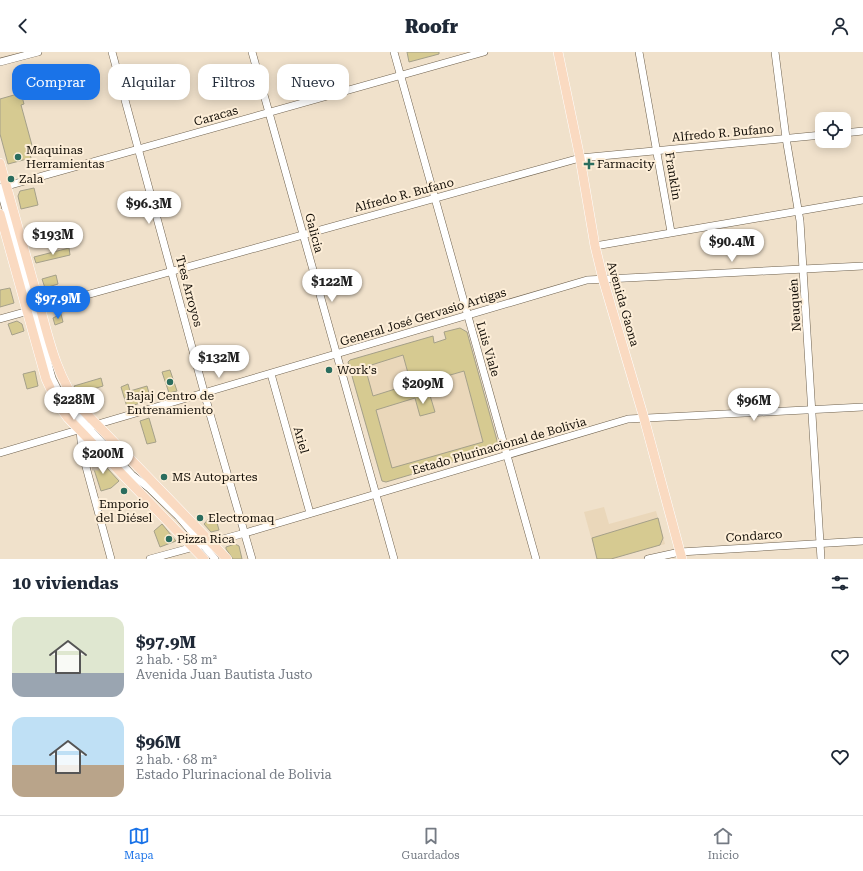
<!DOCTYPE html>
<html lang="es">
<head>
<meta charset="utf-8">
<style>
	:root { --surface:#fff; --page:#f6f6f7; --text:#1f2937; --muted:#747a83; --line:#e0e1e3; --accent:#1a73e8 }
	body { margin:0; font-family:"Roboto Serif",serif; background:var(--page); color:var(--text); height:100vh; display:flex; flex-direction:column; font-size:15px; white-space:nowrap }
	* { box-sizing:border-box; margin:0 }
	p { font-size:13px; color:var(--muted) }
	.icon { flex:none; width:22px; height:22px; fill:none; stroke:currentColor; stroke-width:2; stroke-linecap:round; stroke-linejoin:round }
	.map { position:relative; height:507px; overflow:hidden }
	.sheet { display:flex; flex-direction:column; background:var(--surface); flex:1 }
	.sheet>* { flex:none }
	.banner { position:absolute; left:12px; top:12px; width:400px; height:36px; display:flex; gap:8px }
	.tools { position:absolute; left:815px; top:60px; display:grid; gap:8px }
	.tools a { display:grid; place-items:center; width:36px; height:36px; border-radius:8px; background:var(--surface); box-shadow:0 2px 10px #0003; font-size:20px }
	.price { position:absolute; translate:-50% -34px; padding:0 9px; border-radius:14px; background:#fff; color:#222; font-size:13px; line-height:26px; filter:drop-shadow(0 1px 2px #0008) }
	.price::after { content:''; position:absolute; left:50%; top:24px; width:12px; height:9px; margin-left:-6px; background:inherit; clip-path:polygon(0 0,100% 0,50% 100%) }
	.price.on { background:var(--accent); color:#fff }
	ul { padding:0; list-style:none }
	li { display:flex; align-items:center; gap:12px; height:100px; padding:0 12px }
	li span { display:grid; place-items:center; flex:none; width:112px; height:80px; border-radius:12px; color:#555 }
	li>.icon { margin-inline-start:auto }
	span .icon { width:48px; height:48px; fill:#fffc; stroke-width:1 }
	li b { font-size:17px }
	h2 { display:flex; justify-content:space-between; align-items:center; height:48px; padding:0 12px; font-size:17px }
	.tag { padding:0 14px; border-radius:12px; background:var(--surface); box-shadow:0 2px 10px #0003; font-size:14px; line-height:36px }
	.tag.on { background:var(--accent); color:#fff }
	header { display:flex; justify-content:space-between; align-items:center; height:52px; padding:0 12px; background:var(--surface); font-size:18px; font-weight:800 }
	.tabs { display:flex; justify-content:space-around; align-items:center; height:56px; border-top:1px solid var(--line); background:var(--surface); font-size:11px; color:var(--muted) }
	.tabs a { display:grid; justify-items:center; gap:2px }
	.tabs .on { color:var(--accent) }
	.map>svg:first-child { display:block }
	.built { fill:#ead7ba }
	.building { fill:#d6ca91; stroke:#a5a089; fill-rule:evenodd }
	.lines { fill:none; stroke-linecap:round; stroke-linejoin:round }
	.minor-tunnel { stroke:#cfc1ae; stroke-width:7; stroke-dasharray:7 3.5; stroke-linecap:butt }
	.minor-casing { stroke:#6e614e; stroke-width:8 }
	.major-casing { stroke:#fff; stroke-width:10 }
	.minor { stroke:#fff; stroke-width:7 }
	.major { stroke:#fadac1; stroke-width:9 }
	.poi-dot { fill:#2a6d5e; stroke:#fdeed8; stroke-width:1.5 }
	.labels { text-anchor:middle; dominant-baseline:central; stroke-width:4; stroke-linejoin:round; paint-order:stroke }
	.street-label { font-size:12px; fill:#130e07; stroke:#fdeed8 }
	.poi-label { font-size:12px; fill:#130e07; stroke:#fdeed8; text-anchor:start }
</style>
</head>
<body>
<header><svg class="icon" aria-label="back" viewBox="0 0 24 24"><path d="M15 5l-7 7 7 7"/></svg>Roofr<svg class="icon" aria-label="person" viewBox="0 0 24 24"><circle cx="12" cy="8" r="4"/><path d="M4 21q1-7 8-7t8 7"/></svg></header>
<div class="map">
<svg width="863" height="507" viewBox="0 0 863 507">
	<rect width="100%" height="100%" fill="#f0e1cb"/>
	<g class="built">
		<path d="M433,284L444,325L464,319L483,390L380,420L348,310L350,308Z"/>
		<path d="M604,455L609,472L656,459L665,492L611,507H597L584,460Z"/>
	</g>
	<g class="building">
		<path d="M407,0H439V2L409,10Z"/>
		<path d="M21,41L24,52L21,53L33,97L29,98L31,106L8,112L0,82V47Z"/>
		<path d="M34,136L38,153L21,157L18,144L20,139Z"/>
		<path d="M69,196L70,203L36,211L34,205Z"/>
		<path d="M56,223L58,232L45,236L42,227Z"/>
		<path d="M10,236L14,251L0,255V238Z"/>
		<path d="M61,262L63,270L55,273L53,266Z"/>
		<path d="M17,269L22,272L24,279L12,283L8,272Z"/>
		<path d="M460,276L467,280L498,392L494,398L386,430L382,429L348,310L350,308L433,284L434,291L446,287L444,280ZM403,303L411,332L373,344L365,315ZM464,319L483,390L392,416L376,358L415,346L420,364L435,360L426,330Z"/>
		<path d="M170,318L177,339L169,341L162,320Z"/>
		<path d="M35,319L38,334L27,337L23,322Z"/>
		<path d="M101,326L103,334L80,341L74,334Z"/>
		<path d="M128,332L130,339L147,334L151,348L127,355L121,335Z"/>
		<path d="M149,366L156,390L147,392L140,369Z"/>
		<path d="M95,403L119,429L111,436L101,439L90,405Z"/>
		<path d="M212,463L215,464L219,478L211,480L204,472Z"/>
		<path d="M658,466L663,486L660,493L611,507H597L592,486Z"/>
		<path d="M162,472L176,489L160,495L154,479Z"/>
		<path d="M235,492L239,494L242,507H233L226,497V495Z"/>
	</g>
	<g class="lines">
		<path class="minor-tunnel" d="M92,415H107"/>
		<g class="minor-casing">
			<g id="minor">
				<path d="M112,0L210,362L252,507"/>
				<path d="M252,0L394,507"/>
				<path d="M394,0L536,507"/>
				<path d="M639,0L671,180"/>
				<path d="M775,0L786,86L800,169L821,507"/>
				<path d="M0,10L38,0"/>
				<path d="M844,81L863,79"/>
				<path d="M0,136L484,0"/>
				<path d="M0,136L52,326L59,340L71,357L132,423L149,436L178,464L215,507"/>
				<path d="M595,194L863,148"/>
				<path d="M0,267L580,106L822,83"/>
				<path d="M271,322L310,461"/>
				<path d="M80,378L82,400L111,507"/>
				<path d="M0,401L587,228L863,214"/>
				<path d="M150,507L245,481L628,367L863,355"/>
				<path d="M648,507L680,500L863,489"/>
			</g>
		</g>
		<g class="major-casing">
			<g id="major">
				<path d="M558,0L580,106L595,194L603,227L644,366L682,507"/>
				<path d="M0,111C12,154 24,197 36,240C47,279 55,324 81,356L227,507"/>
				<path d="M0,162L46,327L57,351L68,366L204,507"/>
			</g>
		</g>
		<use href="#minor" class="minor"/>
		<use href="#major" class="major"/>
	</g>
	<g class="poi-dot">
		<circle cx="18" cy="105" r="4"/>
		<path d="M587 106h4v4h4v4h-4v4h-4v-4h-4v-4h4z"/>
		<circle cx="11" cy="127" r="4"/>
		<circle cx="329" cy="318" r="4"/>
		<circle cx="170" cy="330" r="4"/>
		<circle cx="164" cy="425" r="4"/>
		<circle cx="124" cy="439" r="4"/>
		<circle cx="200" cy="466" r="4"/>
		<circle cx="169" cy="487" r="4"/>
	</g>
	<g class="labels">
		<g class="street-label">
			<text transform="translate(216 64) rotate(-16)">Caracas</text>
			<text transform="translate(723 81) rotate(-5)">Alfredo R. Bufano</text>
			<text transform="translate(673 124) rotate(81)">Franklin</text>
			<text transform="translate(404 143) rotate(-15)">Alfredo R. Bufano</text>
			<text transform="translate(314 181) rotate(75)">Galicia</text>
			<text transform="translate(189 239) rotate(75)">Tres Arroyos</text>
			<text transform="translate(623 252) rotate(74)">Avenida Gaona</text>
			<text transform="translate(795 253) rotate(-94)">Neuquén</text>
			<text transform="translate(423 265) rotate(-17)">General José Gervasio Artigas</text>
			<text transform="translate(488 297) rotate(74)">Luis Viale</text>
			<text transform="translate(301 388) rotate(74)">Ariel</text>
			<text transform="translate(499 394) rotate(-16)">Estado Plurinacional de Bolivia</text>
			<text transform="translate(754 484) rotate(-4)">Condarco</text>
		</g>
		<g class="poi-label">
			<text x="26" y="98">Maquinas<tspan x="26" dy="14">Herramientas</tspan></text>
			<text x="597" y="112">Farmacity</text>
			<text x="19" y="127">Zala</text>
			<text x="337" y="318">Work's</text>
			<text x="170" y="344" text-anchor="middle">Bajaj Centro de<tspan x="170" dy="14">Entrenamiento</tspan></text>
			<text x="172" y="425">MS Autopartes</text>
			<text x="124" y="452" text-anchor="middle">Emporio<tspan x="124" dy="14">del Diésel</tspan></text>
			<text x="208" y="466">Electromaq</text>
			<text x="177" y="487">Pizza Rica</text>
		</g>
	</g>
</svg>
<div class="tools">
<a><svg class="icon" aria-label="locate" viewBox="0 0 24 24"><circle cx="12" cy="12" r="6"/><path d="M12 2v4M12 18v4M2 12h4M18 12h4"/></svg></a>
</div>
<b class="price" style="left:149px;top:173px">$96.3M</b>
<b class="price" style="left:53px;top:204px">$193M</b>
<b class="price" style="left:732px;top:211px">$90.4M</b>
<b class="price" style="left:332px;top:251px">$122M</b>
<b class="price on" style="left:58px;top:268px">$97.9M</b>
<b class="price" style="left:219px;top:327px">$132M</b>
<b class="price" style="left:423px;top:353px">$209M</b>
<b class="price" style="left:74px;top:369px">$228M</b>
<b class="price" style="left:754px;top:370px">$96M</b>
<b class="price" style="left:103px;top:423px">$200M</b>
<div class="banner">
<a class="tag on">Comprar</a>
<a class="tag">Alquilar</a>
<a class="tag">Filtros</a>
<a class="tag">Nuevo</a>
</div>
</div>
<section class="sheet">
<h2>10 viviendas<svg class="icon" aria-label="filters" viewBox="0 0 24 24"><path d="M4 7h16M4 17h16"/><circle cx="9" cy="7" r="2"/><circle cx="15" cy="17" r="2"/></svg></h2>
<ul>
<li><span style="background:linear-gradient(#dfe7d0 70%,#9aa5b1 0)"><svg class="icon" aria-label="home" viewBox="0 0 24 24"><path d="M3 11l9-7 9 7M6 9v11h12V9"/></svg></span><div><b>$97.9M</b><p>2 hab. · 58 m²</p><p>Avenida Juan Bautista Justo</p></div><svg class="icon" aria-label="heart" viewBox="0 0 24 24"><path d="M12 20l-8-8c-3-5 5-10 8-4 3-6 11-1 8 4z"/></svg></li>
<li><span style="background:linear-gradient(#bfe0f5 60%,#b9a48a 0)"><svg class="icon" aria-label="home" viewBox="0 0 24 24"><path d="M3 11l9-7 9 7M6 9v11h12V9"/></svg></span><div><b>$96M</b><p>2 hab. · 68 m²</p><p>Estado Plurinacional de Bolivia</p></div><svg class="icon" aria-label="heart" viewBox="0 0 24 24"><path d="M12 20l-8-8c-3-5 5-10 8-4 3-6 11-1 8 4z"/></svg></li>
</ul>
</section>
<nav class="tabs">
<a class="on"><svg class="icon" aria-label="map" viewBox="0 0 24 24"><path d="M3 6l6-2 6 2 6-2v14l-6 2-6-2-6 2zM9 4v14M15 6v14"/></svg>Mapa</a>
<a><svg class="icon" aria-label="saved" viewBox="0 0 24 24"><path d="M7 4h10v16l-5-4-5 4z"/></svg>Guardados</a>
<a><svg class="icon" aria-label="home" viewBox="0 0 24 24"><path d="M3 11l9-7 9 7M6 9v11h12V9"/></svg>Inicio</a>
</nav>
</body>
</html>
